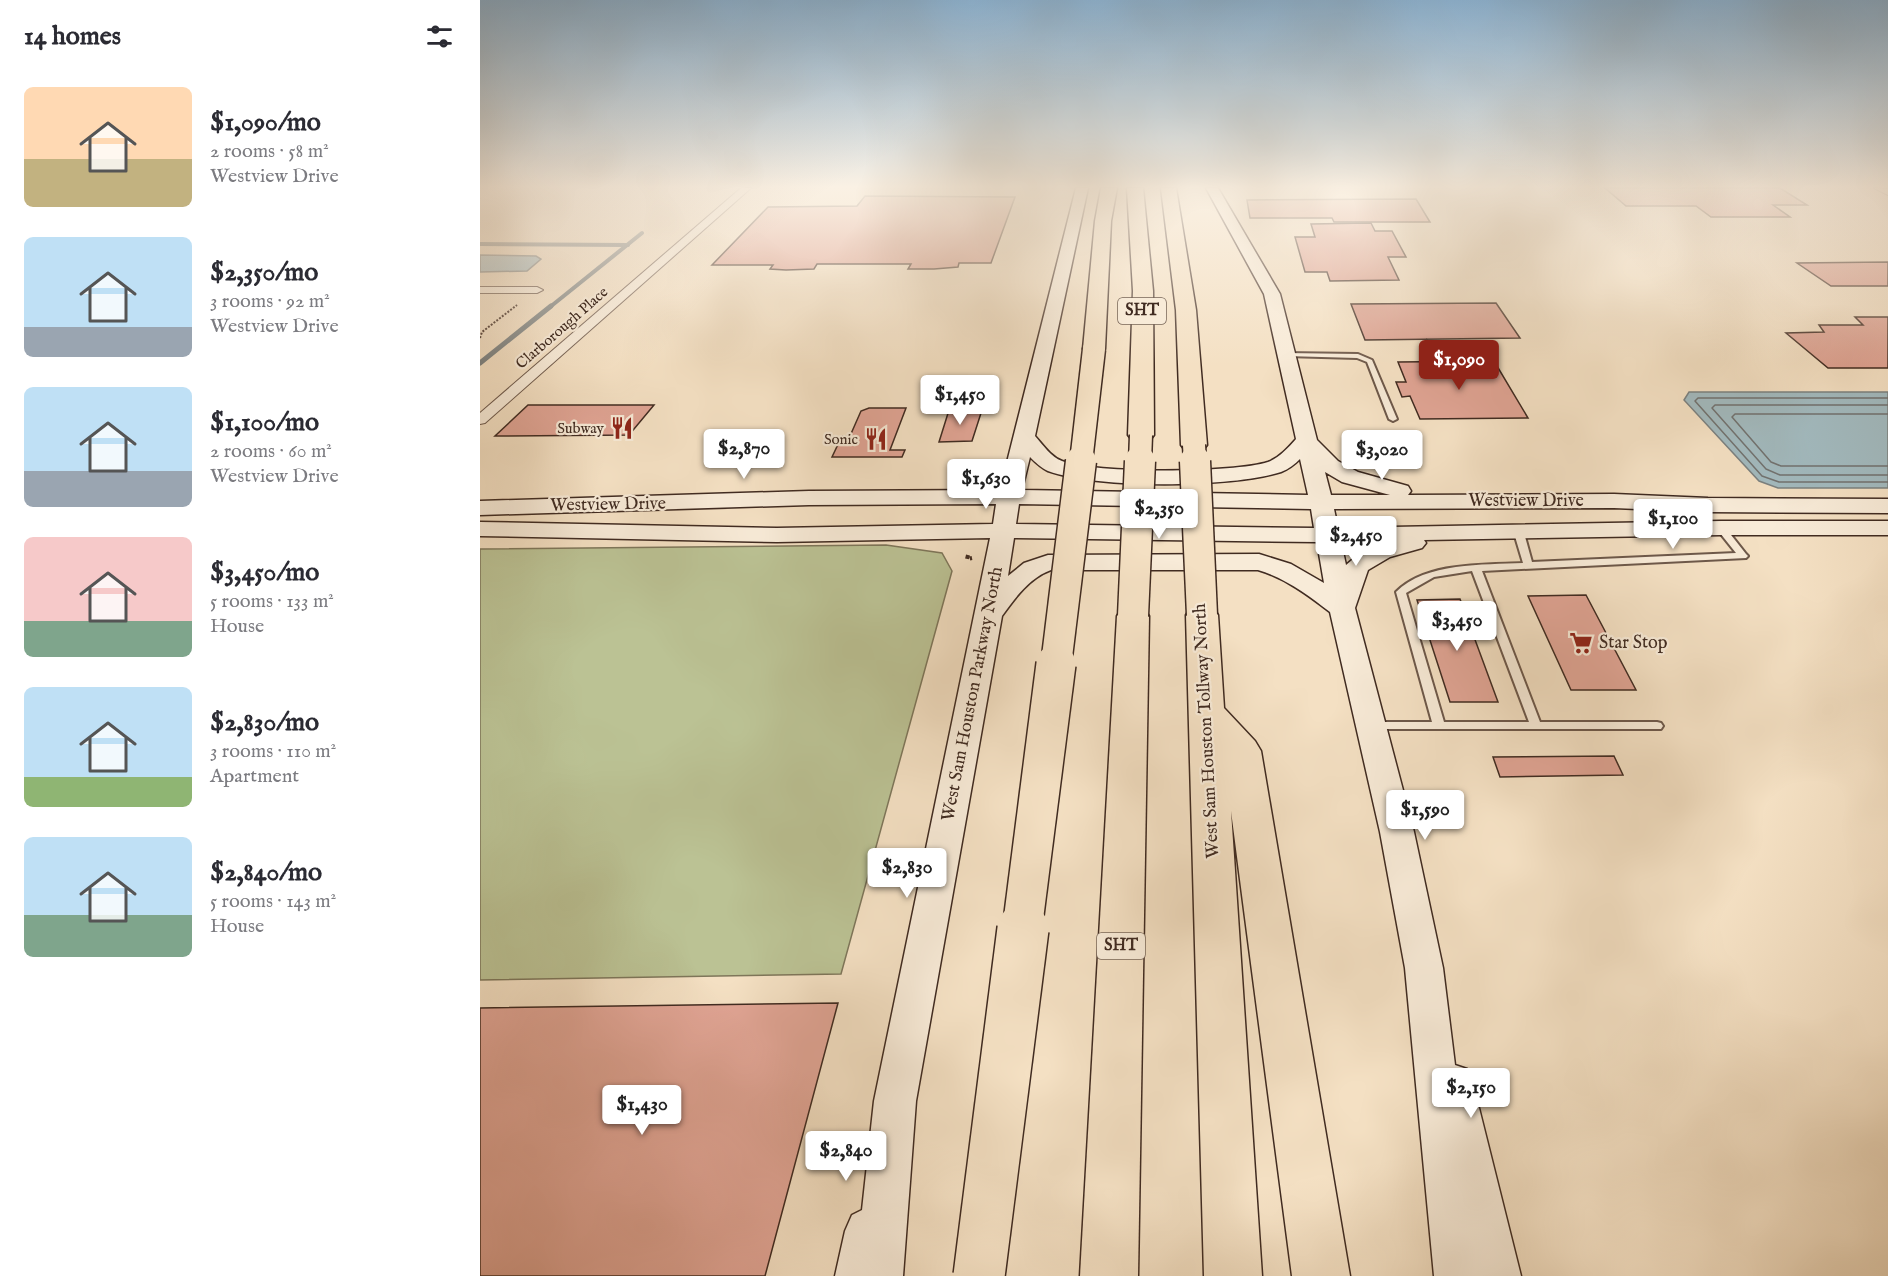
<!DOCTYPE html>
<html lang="en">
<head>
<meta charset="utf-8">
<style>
	:root { --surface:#fff; --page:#f7f7f7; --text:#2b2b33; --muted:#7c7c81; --accent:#8f2418 }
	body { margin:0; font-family:"IM FELL English",serif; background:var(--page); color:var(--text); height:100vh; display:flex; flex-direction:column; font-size:22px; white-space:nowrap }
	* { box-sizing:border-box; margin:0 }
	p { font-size:20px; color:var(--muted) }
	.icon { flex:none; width:33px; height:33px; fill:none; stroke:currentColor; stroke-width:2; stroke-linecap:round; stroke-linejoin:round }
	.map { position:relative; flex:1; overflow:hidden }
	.side { display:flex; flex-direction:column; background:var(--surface); width:480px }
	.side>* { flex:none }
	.price { position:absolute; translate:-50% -51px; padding:0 14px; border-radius:6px; background:#fff; color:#222; font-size:20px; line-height:39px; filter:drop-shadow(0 2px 3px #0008) }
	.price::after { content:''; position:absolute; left:50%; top:36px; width:18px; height:14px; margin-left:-9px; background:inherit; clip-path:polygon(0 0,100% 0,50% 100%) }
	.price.active { background:var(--accent); color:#fff }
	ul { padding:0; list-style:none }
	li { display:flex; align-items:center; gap:18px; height:150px; padding:0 24px }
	li span { display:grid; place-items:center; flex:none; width:168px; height:120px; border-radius:9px; color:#555 }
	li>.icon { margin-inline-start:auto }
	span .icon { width:72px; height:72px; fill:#fffc; stroke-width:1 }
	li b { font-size:26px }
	h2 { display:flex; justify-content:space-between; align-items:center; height:72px; padding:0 24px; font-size:26px }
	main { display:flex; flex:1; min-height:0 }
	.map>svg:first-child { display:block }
	.green { fill:#bbc294; stroke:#7e765a; stroke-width:1.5 }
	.water { fill:#a2babf; stroke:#7b8180; stroke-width:1.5 }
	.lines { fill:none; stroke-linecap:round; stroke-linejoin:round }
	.shore { stroke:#717270; stroke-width:1.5 }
	.stream-far1 { stroke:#7b8180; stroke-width:4 }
	.stream { stroke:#7b8180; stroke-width:5 }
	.building { fill:#e0a494; stroke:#402b21; stroke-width:1.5 }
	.service-casing { stroke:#6d584a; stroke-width:4 }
	.minor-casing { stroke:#6d584a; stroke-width:2 }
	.secondary-casing { stroke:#402b21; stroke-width:3 }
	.motorway-casing { stroke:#402b21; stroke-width:3 }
	.path-far1 { stroke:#402b21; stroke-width:2; stroke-dasharray:2 1.5; stroke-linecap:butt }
	.path { stroke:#402b21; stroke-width:4; stroke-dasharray:4 3; stroke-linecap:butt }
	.service { fill:#f8ebd8; fill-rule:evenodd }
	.minor { fill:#f8ebd8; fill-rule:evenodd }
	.secondary { fill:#f8ebd8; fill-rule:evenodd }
	.motorway { fill:#f4e0c3; fill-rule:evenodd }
	.motorway-bridge-far3-casing { stroke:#402b21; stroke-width:25; stroke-linecap:butt }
	.motorway-bridge-far2-casing { stroke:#402b21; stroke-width:33; stroke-linecap:butt }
	.motorway-bridge-far1-casing { stroke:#402b21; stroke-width:42; stroke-linecap:butt }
	.motorway-bridge-casing { stroke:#402b21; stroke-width:54; stroke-linecap:butt }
	.motorway-bridge-far3 { stroke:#f4e0c3; stroke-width:22 }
	.motorway-bridge-far2 { stroke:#f4e0c3; stroke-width:30 }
	.motorway-bridge-far1 { stroke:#f4e0c3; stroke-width:39 }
	.motorway-bridge { stroke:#f4e0c3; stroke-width:51 }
	.labels { text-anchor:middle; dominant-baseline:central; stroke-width:4.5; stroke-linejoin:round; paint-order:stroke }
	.far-street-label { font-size:15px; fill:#402b21; stroke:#f8ebd8 }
	.far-poi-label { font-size:15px; fill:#402b21; stroke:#f8ebd8; text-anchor:end }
	.shield { fill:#f8ebd8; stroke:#776558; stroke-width:1.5 }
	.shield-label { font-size:16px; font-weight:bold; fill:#402b21 }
	.street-label { font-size:18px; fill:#402b21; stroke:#f8ebd8 }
	.poi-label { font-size:18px; fill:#402b21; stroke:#f8ebd8; text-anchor:start }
</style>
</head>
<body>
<main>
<section class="side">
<h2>14 homes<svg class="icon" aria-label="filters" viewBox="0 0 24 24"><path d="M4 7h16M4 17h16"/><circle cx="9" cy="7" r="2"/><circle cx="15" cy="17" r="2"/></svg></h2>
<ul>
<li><span style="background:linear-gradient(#ffd9b3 60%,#c2b280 0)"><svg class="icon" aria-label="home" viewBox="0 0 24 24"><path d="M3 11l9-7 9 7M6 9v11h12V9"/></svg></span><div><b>$1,090/mo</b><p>2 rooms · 58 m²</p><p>Westview Drive</p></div></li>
<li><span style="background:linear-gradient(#bfe0f5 75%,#9aa5b1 0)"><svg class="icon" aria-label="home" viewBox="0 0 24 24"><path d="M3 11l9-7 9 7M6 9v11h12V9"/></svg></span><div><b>$2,350/mo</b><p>3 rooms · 92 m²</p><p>Westview Drive</p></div></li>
<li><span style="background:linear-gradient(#bfe0f5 70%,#9aa5b1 0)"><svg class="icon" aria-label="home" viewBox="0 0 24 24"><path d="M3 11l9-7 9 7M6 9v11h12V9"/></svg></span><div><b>$1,100/mo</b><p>2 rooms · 60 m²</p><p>Westview Drive</p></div></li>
<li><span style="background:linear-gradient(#f6c9c9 70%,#7fa58c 0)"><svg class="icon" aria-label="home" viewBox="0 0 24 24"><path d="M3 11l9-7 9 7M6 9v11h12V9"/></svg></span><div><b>$3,450/mo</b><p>5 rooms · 133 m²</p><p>House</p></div></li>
<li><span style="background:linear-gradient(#bfe0f5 75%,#8fb573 0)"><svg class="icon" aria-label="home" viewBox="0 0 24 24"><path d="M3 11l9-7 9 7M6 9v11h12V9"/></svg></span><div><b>$2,830/mo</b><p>3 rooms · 110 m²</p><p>Apartment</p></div></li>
<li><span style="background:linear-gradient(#bfe0f5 65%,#7fa58c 0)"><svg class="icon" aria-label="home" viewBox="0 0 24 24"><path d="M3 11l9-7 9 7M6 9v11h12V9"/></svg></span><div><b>$2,840/mo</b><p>5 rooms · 143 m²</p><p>House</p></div></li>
</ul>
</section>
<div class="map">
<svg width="1408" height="1276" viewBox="0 0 1408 1276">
	<rect width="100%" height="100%" fill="#f4e0c3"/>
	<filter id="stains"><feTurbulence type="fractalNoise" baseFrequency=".00333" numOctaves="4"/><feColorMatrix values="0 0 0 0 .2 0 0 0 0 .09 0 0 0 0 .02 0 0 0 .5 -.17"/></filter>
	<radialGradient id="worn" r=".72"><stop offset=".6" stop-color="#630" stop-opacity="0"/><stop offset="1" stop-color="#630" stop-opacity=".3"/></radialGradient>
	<path class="green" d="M406,545L462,553L472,571L361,974L0,980V549Z"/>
	<g class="water">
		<path d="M0,255L56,256L61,259L47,271L0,272Z"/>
		<path d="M1209,392H1408V488H1298L1279,481L1204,400Z"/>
	</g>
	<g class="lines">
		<g class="shore">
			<path d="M1408,398H1218L1215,401L1282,476L1299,482H1408"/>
			<path d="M1408,405H1235L1232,408L1286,469L1300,475H1408"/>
			<path d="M1408,414H1255L1252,417L1291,462L1301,466H1408"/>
		</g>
		<g class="stream-far1">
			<path d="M0,244L148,245"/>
			<path d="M70,307L162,233"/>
		</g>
		<path class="stream" d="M0,363L71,306"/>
	</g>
	<g class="building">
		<path d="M1125,188H1300L1327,205H1293L1310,217H1231L1216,206H1146Z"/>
		<path d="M385,196L535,197L511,263H479L478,267L454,269H428L431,264H337L334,269L306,270L290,269L293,265H232L288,207L377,206Z"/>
		<path d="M936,199L950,222H854L852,218H770L767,200Z"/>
		<path d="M891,223L895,231H912L926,257H908L919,280L850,281L847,272H825L815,237H835L831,224Z"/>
		<path d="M1408,262V286H1351L1317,263Z"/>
		<path d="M1016,303L1040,338L885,340L871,304Z"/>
		<path d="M1375,317H1408V368H1348L1306,333L1344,332L1339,325H1383Z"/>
		<path d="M1014,361L1048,418L940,419L930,396L922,397L916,382H926L918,362Z"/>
		<path d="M48,405H174L149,435L15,436Z"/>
		<path d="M389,408H426L410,450H425L422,457H352L362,436H370L381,411Z"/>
		<path d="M469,410H502L492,441L459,442Z"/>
		<path d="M1106,595L1156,690H1091L1048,596Z"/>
		<path d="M980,599L1018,702H970L937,600Z"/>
		<path d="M1134,756L1143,775L1020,777L1013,757Z"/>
		<path d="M358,1003L285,1276H0V1008Z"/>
	</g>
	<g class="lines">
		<g class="service-casing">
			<g id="service">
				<path d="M804,353L878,354L892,360L917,419L913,421L909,419L887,362L877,358L806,356L803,354Z"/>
				<path d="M1241,525L1244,526L1266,554L1268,556L1266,558L1002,571L1060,722H1177L1181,723L1183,726L1181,729H888L886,726L888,723L892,722H952L916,592C946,562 1003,565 1043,563L1034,533L1039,530L1044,533L1052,562L1256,553L1236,528ZM992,571L1049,722H964L926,593L954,577Z"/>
			</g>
		</g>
		<g class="minor-casing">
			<g id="minor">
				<path d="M261,188H271L5,423L0,424V413Z"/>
				<path d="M1394,188L1408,189V195Z"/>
				<path d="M0,287H57L63,290L57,293H0Z"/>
			</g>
		</g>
		<g class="secondary-casing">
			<path id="secondary" d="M596,188H608L555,436C563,445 571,457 582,461C614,474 755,473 788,462C799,458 808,448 816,439L784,294L726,188H738L800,294L837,440L858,461L878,472L928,486L931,491L928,495L1134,494L1228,498L1408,499V513L1228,512L1134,508L854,509L858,528L1241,521H1408V535H1241L944,540L946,543L942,548L910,557L888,570L875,608L934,832L963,968L975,1065L987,1069L993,1084L1041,1276H954L925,968L900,832L850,612C828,595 805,578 778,570H571C549,578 535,598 522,616L436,1101L423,1276H355L365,1231L372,1215L382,1210L394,1101L510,538L297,542L0,536V522L297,528L513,524L516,504L329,505L0,515V501L329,491L520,490ZM550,457C555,462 561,468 568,471C618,489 751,488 801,472C809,469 815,464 820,459L828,495L542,490ZM845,472L862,482L910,495H851ZM539,504L831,509L834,528L536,524ZM534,538L837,542L844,583L811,564L779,554L568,555L544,563L528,576ZM912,541L884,550L866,565L861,542Z"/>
		</g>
		<g class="motorway-casing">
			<g id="motorway">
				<path d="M621,188H637L631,221L625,349L622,354L614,355L606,354L603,349L615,221Z"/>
				<path d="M647,188H663L673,291L674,435L670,440L661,443L652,440L648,435L653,291Z"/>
				<path d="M681,188H696L716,310L727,445L723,450L714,453L705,450L701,445L696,310Z"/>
				<path d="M722,604L733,607L738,615L744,708L775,741L781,751L870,1276H812L751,811L782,1276H724L706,615L711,607Z"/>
				<path d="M653,605L664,608L669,616L658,1276H600L637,616L642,608Z"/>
			</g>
		</g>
		<g class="path-far1">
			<path d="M0,338L2,332L37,305"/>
			<path d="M946,339L966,355L971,362"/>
		</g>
		<path class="path" d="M488,555L487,559L492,558"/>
		<use href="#service" class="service"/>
		<use href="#minor" class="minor"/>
		<use href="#secondary" class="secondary"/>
		<use href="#motorway" class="motorway"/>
		<g class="motorway-bridge-far3-casing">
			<g id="motorway-bridge-far3">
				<path d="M714,445L715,462"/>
				<path d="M601,462L614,349"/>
				<path d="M660,462L661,435"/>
			</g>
		</g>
		<g class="motorway-bridge-far2-casing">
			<g id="motorway-bridge-far2">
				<path d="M715,461L722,615"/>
				<path d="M653,616L660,461"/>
				<path d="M576,665L601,461"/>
			</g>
		</g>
		<g class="motorway-bridge-far1-casing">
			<path id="motorway-bridge-far1" d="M542,930L576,664"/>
		</g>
		<g class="motorway-bridge-casing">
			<path id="motorway-bridge" d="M499,1276L543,929"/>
		</g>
		<use href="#motorway-bridge-far3" class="motorway-bridge-far3"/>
		<use href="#motorway-bridge-far2" class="motorway-bridge-far2"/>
		<use href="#motorway-bridge-far1" class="motorway-bridge-far1"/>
		<use href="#motorway-bridge" class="motorway-bridge"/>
	</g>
	<linearGradient id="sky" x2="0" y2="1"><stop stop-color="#8cb6d8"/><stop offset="0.51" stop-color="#faf1e4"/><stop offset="1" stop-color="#faf1e4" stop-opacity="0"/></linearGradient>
	<rect width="1408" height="366" fill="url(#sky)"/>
	<defs>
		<g id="restaurant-bare" transform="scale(1.8)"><path d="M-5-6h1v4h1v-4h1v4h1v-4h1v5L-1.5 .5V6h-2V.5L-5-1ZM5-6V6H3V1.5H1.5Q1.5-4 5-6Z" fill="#8f2418" stroke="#f8ebd8" stroke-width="2.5" paint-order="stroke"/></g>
		<g id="supermarket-bare" transform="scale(1.8)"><path d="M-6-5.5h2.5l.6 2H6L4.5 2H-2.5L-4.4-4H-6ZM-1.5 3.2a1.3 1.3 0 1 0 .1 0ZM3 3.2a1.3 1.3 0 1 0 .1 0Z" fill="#8f2418" stroke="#f8ebd8" stroke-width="2.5" paint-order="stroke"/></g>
	</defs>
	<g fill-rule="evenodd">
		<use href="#restaurant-bare" x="142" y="428"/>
		<use href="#restaurant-bare" x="396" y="439"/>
		<use href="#supermarket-bare" x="1101" y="643"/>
	</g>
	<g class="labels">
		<g class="far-street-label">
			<text transform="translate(82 328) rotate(-41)">Clarborough Place</text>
		</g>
		<g class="far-poi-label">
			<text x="124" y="428">Subway</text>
			<text x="378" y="439">Sonic</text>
		</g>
		<g class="shield">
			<rect x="638" y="298" width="48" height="26" rx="4.5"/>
			<rect x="617" y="933" width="48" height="26" rx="4.5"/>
		</g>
		<g class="shield-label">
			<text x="662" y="311">SHT</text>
			<text x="641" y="946">SHT</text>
		</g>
		<g class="street-label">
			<text x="1046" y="501">Westview Drive</text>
			<text transform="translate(128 505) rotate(-1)">Westview Drive</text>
			<text transform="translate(493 694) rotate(-79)">West Sam Houston Parkway North</text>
			<text transform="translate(727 731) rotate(-93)">West Sam Houston Tollway North</text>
		</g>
		<g class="poi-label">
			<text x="1119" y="643">Star Stop</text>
		</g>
	</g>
	<rect width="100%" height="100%" filter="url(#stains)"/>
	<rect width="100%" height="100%" fill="url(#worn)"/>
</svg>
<b class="price active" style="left:979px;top:391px">$1,090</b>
<b class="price" style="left:480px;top:426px">$1,450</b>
<b class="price" style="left:264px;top:480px">$2,870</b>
<b class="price" style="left:902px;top:481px">$3,020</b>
<b class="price" style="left:506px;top:510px">$1,630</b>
<b class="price" style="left:679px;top:540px">$2,350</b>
<b class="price" style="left:1193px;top:550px">$1,100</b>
<b class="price" style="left:876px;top:567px">$2,450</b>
<b class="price" style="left:977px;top:652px">$3,450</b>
<b class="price" style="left:945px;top:841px">$1,590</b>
<b class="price" style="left:427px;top:899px">$2,830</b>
<b class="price" style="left:991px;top:1119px">$2,150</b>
<b class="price" style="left:162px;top:1136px">$1,430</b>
<b class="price" style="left:366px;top:1182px">$2,840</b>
</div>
</main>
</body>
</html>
